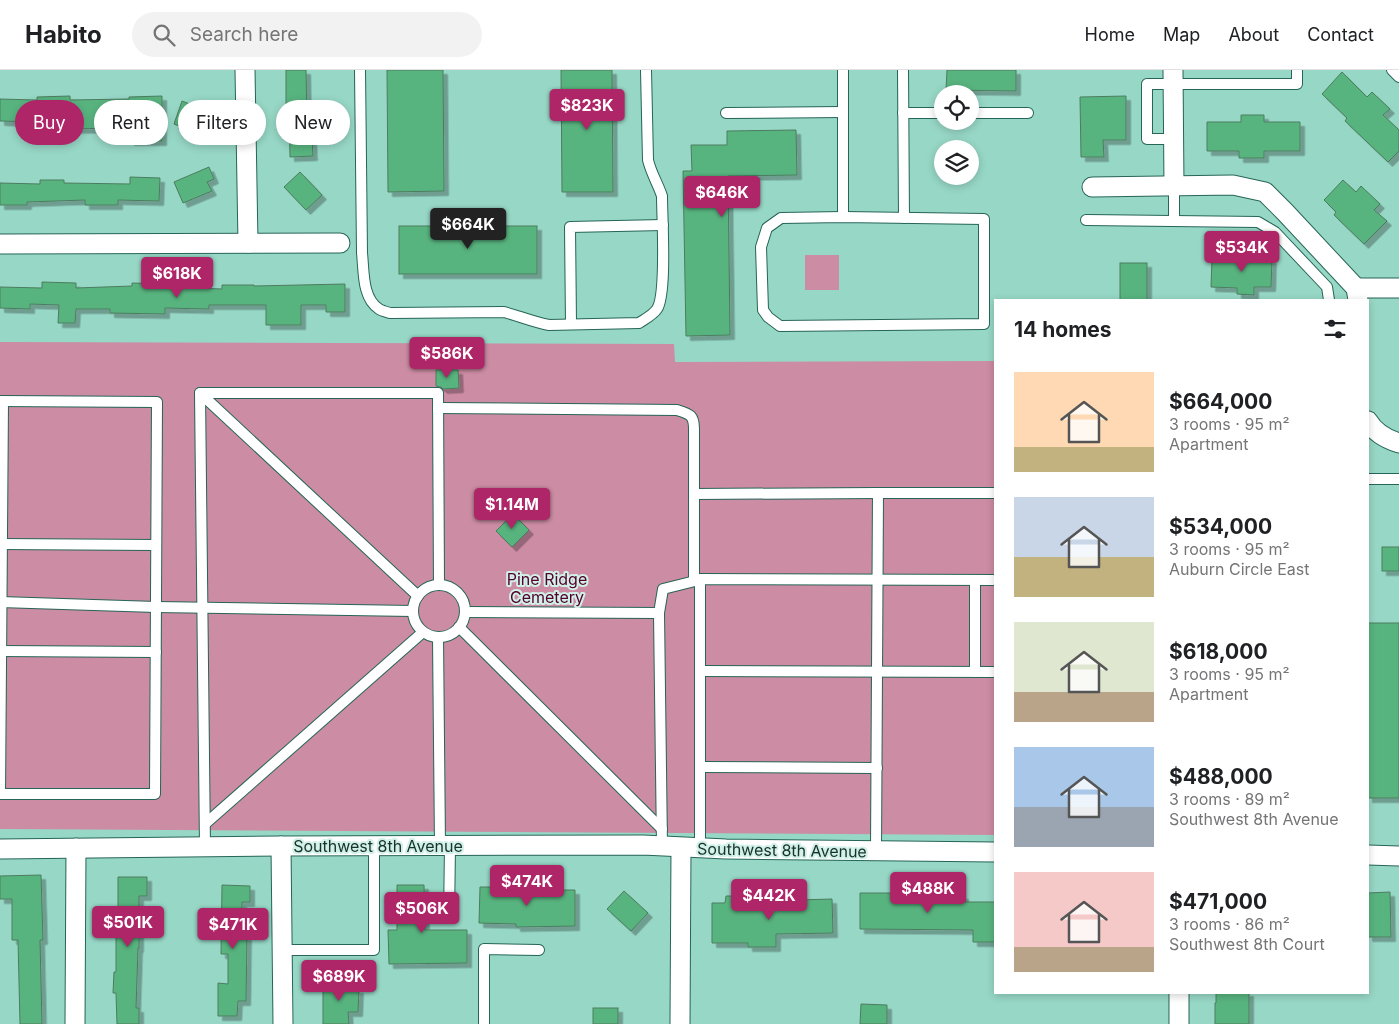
<!DOCTYPE html>
<html lang="en">
<head>
<meta charset="utf-8">
<style>
	:root { --surface:#fff; --page:#f2f2f2; --text:#202124; --muted:#757577; --line:#e0e0e0; --accent:#ae2568 }
	body { margin:0; font-family:Inter,sans-serif; background:var(--page); color:var(--text); height:100vh; display:flex; flex-direction:column; font-size:19px; white-space:nowrap }
	* { box-sizing:border-box; margin:0 }
	p { font-size:16px; color:var(--muted) }
	.icon { flex:none; width:28px; height:28px; fill:none; stroke:currentColor; stroke-width:2; stroke-linecap:round; stroke-linejoin:round }
	.map { position:relative; flex:1; overflow:hidden }
	.side { position:absolute; left:994px; top:229px; width:375px; height:695px; display:flex; flex-direction:column; background:var(--surface); border-radius:0px; box-shadow:0 2px 8px #0003 }
	.side>* { flex:none }
	.hud { position:absolute; left:15px; top:30px; width:475px; height:45px; display:flex; gap:10px }
	.buttons { position:absolute; left:934px; top:15px; display:grid; gap:10px }
	.buttons a { display:grid; place-items:center; width:45px; height:45px; border-radius:50%; background:var(--surface); box-shadow:0 2px 8px #0003; font-size:25px }
	.price { position:absolute; translate:-50% -42px; padding:0 11px; border-radius:5px; background:var(--accent); color:#fff; font-size:16px; line-height:32px; filter:drop-shadow(0 1px 2px #0008) }
	.price::after { content:''; position:absolute; left:50%; top:30px; width:15px; height:11px; margin-left:-8px; background:inherit; clip-path:polygon(0 0,100% 0,50% 100%) }
	.price.active { background:#222; color:#fff }
	ul { padding:0; list-style:none }
	li { display:flex; align-items:center; gap:15px; height:125px; padding:0 20px }
	li span { display:grid; place-items:center; flex:none; width:140px; height:100px; border-radius:0px; color:#555 }
	li>.icon { margin-inline-start:auto }
	span .icon { width:60px; height:60px; fill:#fffc; stroke-width:1 }
	li b { font-size:21px }
	h2 { display:flex; justify-content:space-between; align-items:center; height:60px; padding:0 20px; font-size:21px }
	.tag { padding:0 18px; border-radius:22px; background:var(--surface); box-shadow:0 2px 8px #0003; font-size:18px; line-height:45px }
	.tag.active { background:var(--accent); color:#fff }
	header { display:flex; align-items:center; gap:30px; box-sizing:border-box; height:70px; padding:0 25px; background:var(--surface); border-bottom:1px solid var(--line) }
	header strong { font-size:24px }
	nav { display:flex; gap:28px; margin-inline-start:auto; font-size:18px }
	.search { width:350px; height:45px; background:var(--page); display:flex; align-items:center; gap:12px; box-sizing:border-box; padding:0 18px; border-radius:28px; color:var(--muted); font-size:19px }
	.map>svg:first-child { display:block }
	.green { fill:#cc8ca3 }
	.building { fill:#58b47f; stroke:#4c7c5f; filter:url(#shadow) }
	.lines { fill:none; stroke-linecap:round; stroke-linejoin:round }
	.service-casing { stroke:#266557; stroke-width:12 }
	.minor-casing { stroke:#266557; stroke-width:21 }
	.service { stroke:#fff; stroke-width:10 }
	.minor { stroke:#fff; stroke-width:19 }
	.labels { text-anchor:middle; dominant-baseline:central; stroke-width:4; stroke-linejoin:round; paint-order:stroke }
	.park-label { font-size:16px; fill:#53002c; stroke:#d1f0e7 }
	.street-label { font-size:16px; fill:#17312b; stroke:#d1f0e7 }
</style>
</head>
<body>
<header>
<strong>Habito</strong>
<div class="search"><svg class="icon" aria-label="search" viewBox="0 0 24 24"><circle cx="10" cy="10" r="6"/><path d="M15 15l6 6"/></svg>Search here</div>
<nav><a>Home</a><a>Map</a><a>About</a><a>Contact</a></nav>
</header>
<div class="map">
<svg width="1399" height="954" viewBox="0 0 1399 954">
	<defs>
		<filter id="shadow"><feDropShadow dx="4.5" dy="4.5" stdDeviation="0" flood-color="#0004"/></filter>
	</defs>
	<rect width="100%" height="100%" fill="#97d7c6"/>
	<g class="green">
		<rect x="805" y="185" width="34" height="35"/>
		<path d="M0,272L674,274L675,292L995,291V765L0,759Z"/>
	</g>
	<g class="building">
		<path d="M286,0H306L307,52H311L313,86L290,87L289,36H286Z"/>
		<path d="M387,0H443L444,121L388,122Z"/>
		<path d="M561,0H612L613,122H562Z"/>
		<path d="M947,0H1016V21L946,20Z"/>
		<path d="M1342,2L1367,27L1372,22L1390,39L1383,45L1399,60V81L1388,92L1345,51L1347,48L1322,24Z"/>
		<path d="M70,26V30L129,29V27L162,26V71H130V58L64,59V65H38L37,52L0,51V29L37,30V27Z"/>
		<path d="M1126,26V70H1103L1104,87H1081L1080,27Z"/>
		<path d="M182,31L210,42L202,65L174,54Z"/>
		<path d="M1241,45H1264V52H1300V81H1264V88H1239V81H1207V52H1241Z"/>
		<path d="M796,60L797,105L728,106L730,265L686,266L683,101H692L691,75H727V61Z"/>
		<path d="M209,97L214,109L207,112L212,121L183,133L174,112Z"/>
		<path d="M300,102L322,125L306,140L284,117Z"/>
		<path d="M130,107L160,108L159,131L118,130V135H85V130L27,132V135H0V113L40,114V110H64V113L130,114Z"/>
		<path d="M1343,110L1356,122L1361,116L1380,134L1374,140L1387,151L1364,174L1334,145L1336,142L1324,130Z"/>
		<rect x="399" y="156" width="138" height="48"/>
		<path d="M1235,180H1254V189H1272L1271,217H1254V225L1237,224V218L1211,217L1212,188L1235,189Z"/>
		<rect x="1120" y="193" width="27" height="37"/>
		<path d="M42,212L76,213V218L132,216V213L165,214V217L222,219V215H254V216L345,214V242H326V235H301V255H266V235H209V239L165,238V244L110,243V239H76L75,253H58L59,235L30,234V239L0,238V217L42,218Z"/>
		<path d="M436,300H458L459,318L443,319L441,317L436,316Z"/>
		<path d="M513,444L529,460L512,477L496,461Z"/>
		<rect x="1382" y="477" width="17" height="24"/>
		<rect x="1368" y="553" width="31" height="175"/>
		<path d="M41,805L43,870H40L42,954H20L18,870H12V829H0V806Z"/>
		<path d="M118,807H147V826H139V878H138L136,938H139V954H117L116,923H113L114,902H116V857H118Z"/>
		<path d="M222,815L250,816V832H242L241,866H247L246,931H238L237,946H218V913L228,914V884H221Z"/>
		<path d="M397,815H424L425,860H467V893L389,894L388,860H397Z"/>
		<path d="M480,817H503V820H575V856L516,857V854L479,853Z"/>
		<path d="M624,821L648,843L631,861L607,839Z"/>
		<path d="M897,822H927V826L964,825L965,832H995V872H973V860L860,859V823H897Z"/>
		<path d="M1390,822L1391,867H1368V823Z"/>
		<path d="M726,826H739V832L796,833V830L832,829L833,863L776,864V877H748V873H712V833H725Z"/>
		<path d="M323,910H345V919H359L358,942H348L349,954H323Z"/>
		<path d="M1216,922H1249V954H1215V933H1216Z"/>
		<path d="M861,934L887,935V954H860Z"/>
		<rect x="593" y="938" width="25" height="16"/>
	</g>
	<g class="lines">
		<g class="service-casing">
			<g id="service">
				<path d="M360,0L362,183C364,201 362,228 379,239C382,241 387,242 390,243L504,242C519,246 533,252 549,255L639,253C645,249 653,245 657,239C667,224 662,148 662,126C658,114 651,103 648,90L646,0"/>
				<path d="M843,0V147"/>
				<path d="M903,0L904,148"/>
				<path d="M1392,0L1399,7"/>
				<path d="M726,43L843,42"/>
				<path d="M903,43H942"/>
				<path d="M970,43H1028"/>
				<path d="M1174,69H1147V14H1297V0"/>
				<path d="M1174,116V151"/>
				<path d="M843,147L984,149V254L780,256L768,247L763,240L761,177L767,158L781,148Z"/>
				<path d="M1086,150L1258,152L1275,162L1327,217L1329,230"/>
				<path d="M571,254L570,157L663,155"/>
				<path d="M200,323L418,526"/>
				<path d="M0,331L157,332L155,724H1"/>
				<path d="M438,338L677,340C690,344 694,345 694,359V511"/>
				<path d="M1368,409H1399"/>
				<path d="M694,424L878,423"/>
				<path d="M0,474L156,475"/>
				<path d="M975,510V602"/>
				<circle cx="439" cy="541" r="26"/>
				<path d="M0,532L156,537L413,541"/>
				<path d="M465,542L659,543"/>
				<path d="M459,557L662,759"/>
				<path d="M438,567L440,776"/>
				<path d="M0,581L156,582"/>
				<path d="M700,601L995,602"/>
				<path d="M700,697L877,698"/>
				<path d="M0,724L3,331"/>
				<path d="M205,754L423,562"/>
				<path d="M205,777L200,323H438L439,515"/>
				<path d="M662,777L659,543L663,519L699,510"/>
				<path d="M700,779V509L995,510"/>
				<path d="M876,781L878,423H995"/>
				<path d="M449,848L450,776"/>
				<path d="M282,880H374V776"/>
				<path d="M484,954V879L539,880"/>
			</g>
		</g>
		<g class="minor-casing">
			<g id="minor">
				<path d="M245,0L248,173"/>
				<path d="M1173,0L1174,116"/>
				<path d="M1092,117L1233,115L1265,122L1285,142L1356,218L1358,230"/>
				<path d="M0,174L340,173"/>
				<path d="M1356,218H1399"/>
				<path d="M1368,351C1375,363 1386,369 1399,373"/>
				<path d="M281,776L283,954"/>
				<path d="M0,779L281,776L643,775L726,779L995,782"/>
				<path d="M1368,785L1399,786"/>
				<path d="M75,954L76,778"/>
				<path d="M680,954L681,778"/>
				<path d="M1179,954V922"/>
			</g>
		</g>
		<use href="#service" class="service"/>
		<use href="#minor" class="minor"/>
	</g>
	<g class="labels">
		<g class="park-label">
			<text x="547" y="509">Pine Ridge<tspan x="547" dy="18">Cemetery</tspan></text>
		</g>
		<g class="street-label">
			<text x="378" y="776">Southwest 8th Avenue</text>
			<text transform="translate(782 780) rotate(1)">Southwest 8th Avenue</text>
		</g>
	</g>
</svg>
<div class="buttons">
<a><svg class="icon" aria-label="locate" viewBox="0 0 24 24"><circle cx="12" cy="12" r="6"/><path d="M12 2v4M12 18v4M2 12h4M18 12h4"/></svg></a>
<a><svg class="icon" aria-label="layers" viewBox="0 0 24 24"><path d="M12 4l9 5-9 5-9-5zM3 14l9 5 9-5"/></svg></a>
</div>
<b class="price" style="left:587px;top:61px">$823K</b>
<b class="price" style="left:722px;top:148px">$646K</b>
<b class="price active" style="left:468px;top:180px">$664K</b>
<b class="price" style="left:1242px;top:203px">$534K</b>
<b class="price" style="left:177px;top:229px">$618K</b>
<b class="price" style="left:447px;top:309px">$586K</b>
<b class="price" style="left:512px;top:460px">$1.14M</b>
<b class="price" style="left:527px;top:837px">$474K</b>
<b class="price" style="left:928px;top:844px">$488K</b>
<b class="price" style="left:769px;top:851px">$442K</b>
<b class="price" style="left:422px;top:864px">$506K</b>
<b class="price" style="left:128px;top:878px">$501K</b>
<b class="price" style="left:233px;top:880px">$471K</b>
<b class="price" style="left:339px;top:932px">$689K</b>
<div class="hud">
<a class="tag active">Buy</a>
<a class="tag">Rent</a>
<a class="tag">Filters</a>
<a class="tag">New</a>
</div>
<section class="side">
<h2>14 homes<svg class="icon" aria-label="filters" viewBox="0 0 24 24"><path d="M4 7h16M4 17h16"/><circle cx="9" cy="7" r="2"/><circle cx="15" cy="17" r="2"/></svg></h2>
<ul>
<li><span style="background:linear-gradient(#ffd9b3 75%,#c2b280 0)"><svg class="icon" aria-label="home" viewBox="0 0 24 24"><path d="M3 11l9-7 9 7M6 9v11h12V9"/></svg></span><div><b>$664,000</b><p>3 rooms · 95 m²</p><p>Apartment</p></div></li>
<li><span style="background:linear-gradient(#c9d6e8 60%,#c2b280 0)"><svg class="icon" aria-label="home" viewBox="0 0 24 24"><path d="M3 11l9-7 9 7M6 9v11h12V9"/></svg></span><div><b>$534,000</b><p>3 rooms · 95 m²</p><p>Auburn Circle East</p></div></li>
<li><span style="background:linear-gradient(#dfe7d0 70%,#b9a48a 0)"><svg class="icon" aria-label="home" viewBox="0 0 24 24"><path d="M3 11l9-7 9 7M6 9v11h12V9"/></svg></span><div><b>$618,000</b><p>3 rooms · 95 m²</p><p>Apartment</p></div></li>
<li><span style="background:linear-gradient(#a9c7e8 60%,#9aa5b1 0)"><svg class="icon" aria-label="home" viewBox="0 0 24 24"><path d="M3 11l9-7 9 7M6 9v11h12V9"/></svg></span><div><b>$488,000</b><p>3 rooms · 89 m²</p><p>Southwest 8th Avenue</p></div></li>
<li><span style="background:linear-gradient(#f6c9c9 75%,#b9a48a 0)"><svg class="icon" aria-label="home" viewBox="0 0 24 24"><path d="M3 11l9-7 9 7M6 9v11h12V9"/></svg></span><div><b>$471,000</b><p>3 rooms · 86 m²</p><p>Southwest 8th Court</p></div></li>
</ul>
</section>
</div>
</body>
</html>
